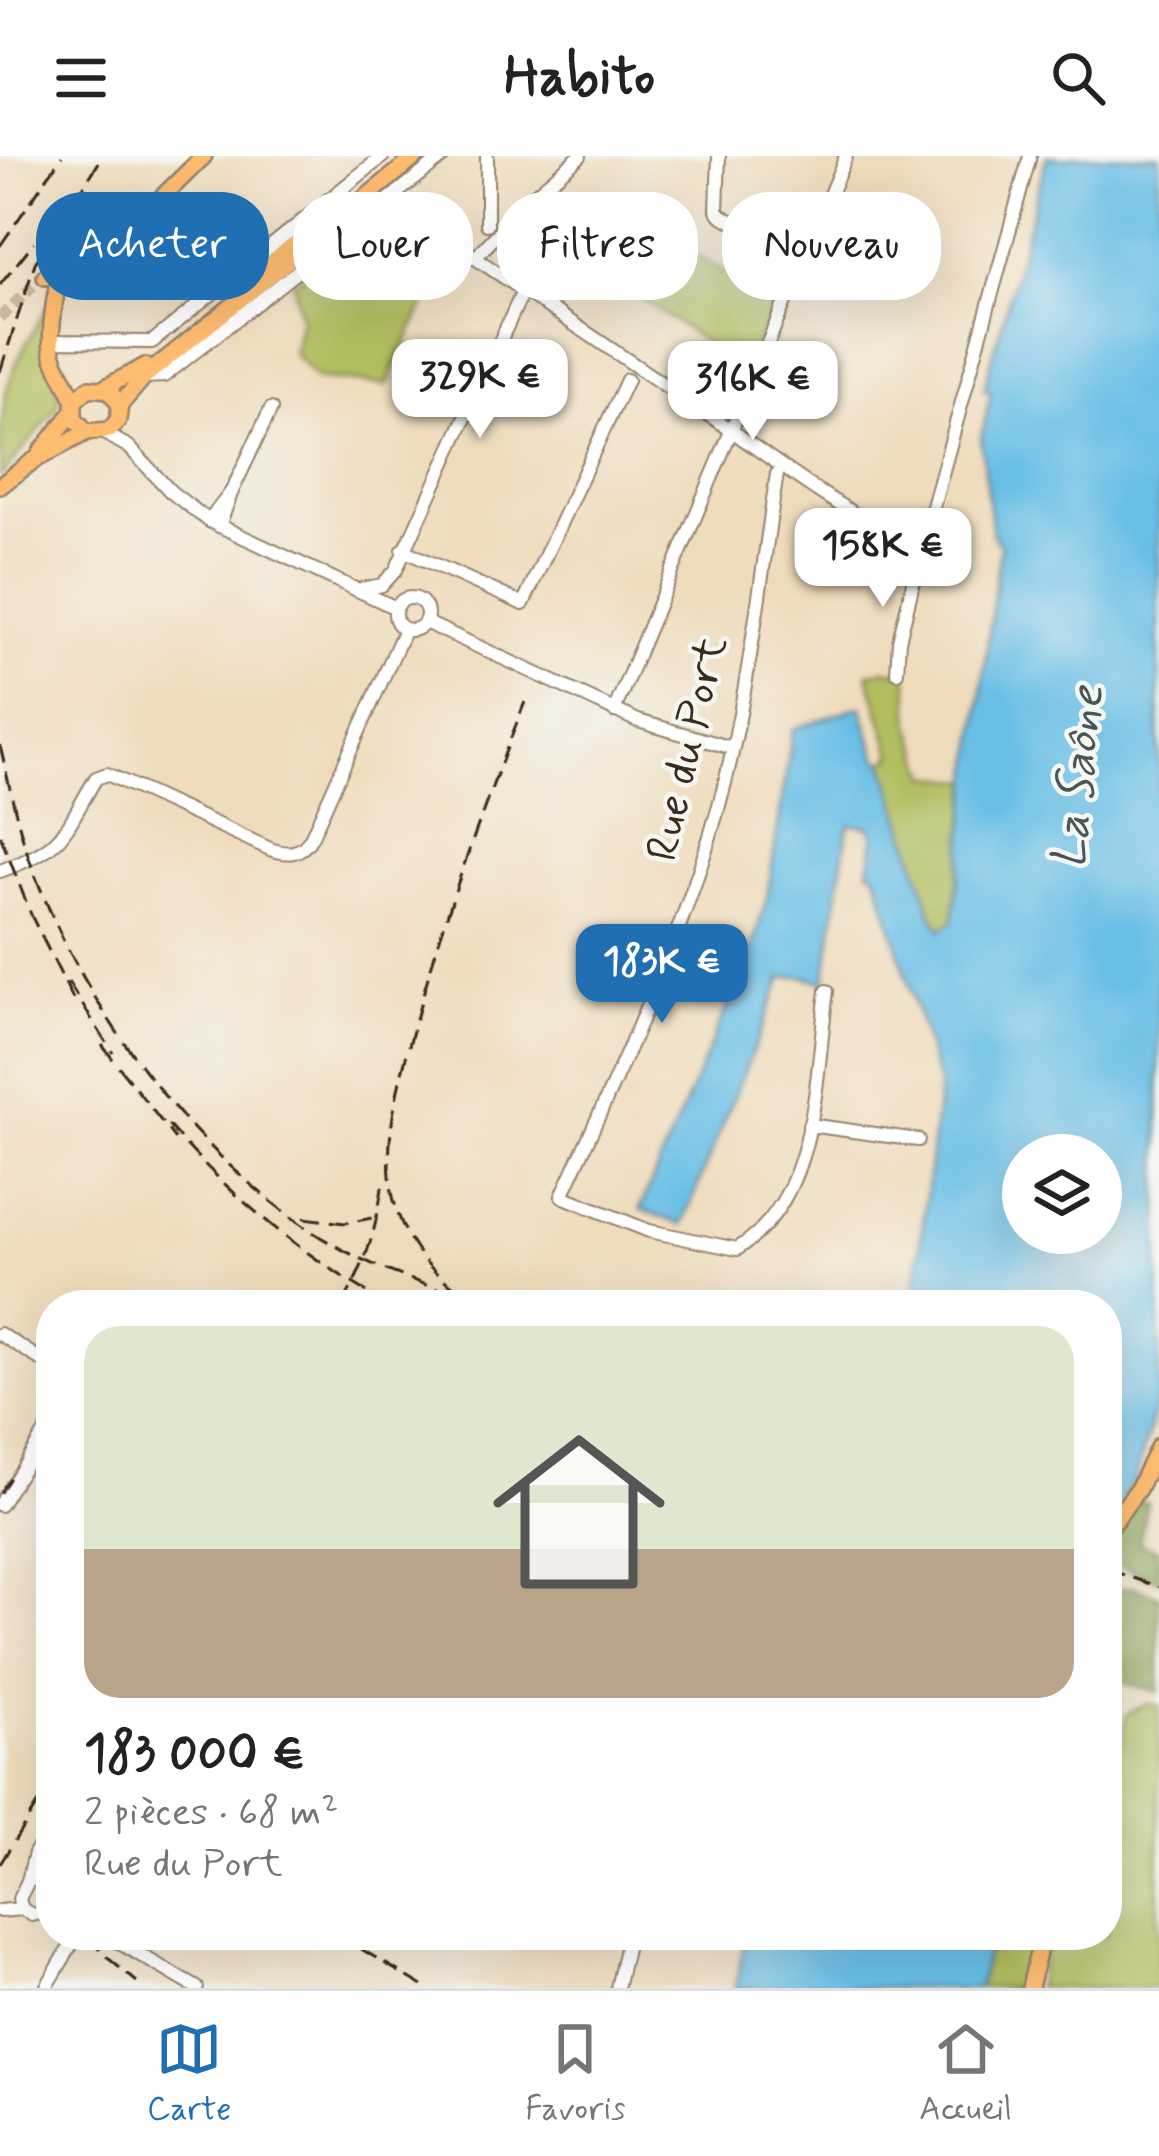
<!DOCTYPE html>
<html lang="fr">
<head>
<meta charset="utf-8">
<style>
	:root { --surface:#fff; --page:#f2f2f2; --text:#222; --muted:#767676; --line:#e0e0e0; --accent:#1f6fb2 }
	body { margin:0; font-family:Mynerve,sans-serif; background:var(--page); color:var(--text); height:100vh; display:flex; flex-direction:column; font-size:45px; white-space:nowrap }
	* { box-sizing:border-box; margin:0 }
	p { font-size:39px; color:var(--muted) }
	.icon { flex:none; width:66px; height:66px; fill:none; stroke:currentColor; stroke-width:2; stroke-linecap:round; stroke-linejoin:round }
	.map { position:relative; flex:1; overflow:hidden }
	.sheet { position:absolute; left:36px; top:1134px; width:1086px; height:660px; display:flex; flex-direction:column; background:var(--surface); border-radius:48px; box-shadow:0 12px 48px #0002 }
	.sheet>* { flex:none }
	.guide { position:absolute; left:36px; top:36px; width:1089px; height:108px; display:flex; gap:24px }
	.tools { position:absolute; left:1002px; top:978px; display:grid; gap:24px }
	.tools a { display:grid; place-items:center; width:120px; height:120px; border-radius:50%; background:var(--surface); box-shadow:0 12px 48px #0002; font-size:60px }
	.price { position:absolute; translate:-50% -102px; padding:0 27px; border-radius:24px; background:#fff; color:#222; font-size:39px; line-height:78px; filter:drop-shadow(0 3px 6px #0008) }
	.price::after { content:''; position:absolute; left:50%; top:72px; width:36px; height:27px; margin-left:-18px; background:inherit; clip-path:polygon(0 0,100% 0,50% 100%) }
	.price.selected { background:var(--accent); color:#fff }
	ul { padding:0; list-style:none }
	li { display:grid; align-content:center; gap:24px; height:636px; padding:0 48px }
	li+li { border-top:3px solid var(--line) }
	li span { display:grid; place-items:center; height:372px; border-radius:36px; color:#555 }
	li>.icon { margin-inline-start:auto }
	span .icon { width:216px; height:216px; fill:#fffc; stroke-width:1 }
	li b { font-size:51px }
	.chip { padding:0 42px; border-radius:48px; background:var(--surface); box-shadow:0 12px 48px #0002; font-size:42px; line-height:108px }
	.chip.selected { background:var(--accent); color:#fff }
	header { display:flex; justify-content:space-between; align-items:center; height:156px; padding:0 48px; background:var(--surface); font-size:54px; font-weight:700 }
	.tab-bar { display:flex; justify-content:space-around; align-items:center; height:168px; border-top:3px solid var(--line); background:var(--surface); font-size:33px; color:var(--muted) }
	.tab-bar a { display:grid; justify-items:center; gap:6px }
	.tab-bar .selected { color:var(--accent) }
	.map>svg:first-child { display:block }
	.green { fill:#b1bd5f; stroke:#76743e; stroke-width:3 }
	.forest { fill:#8ca456; stroke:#64673a; stroke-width:3 }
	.water { fill:#68bee5; stroke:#527482; stroke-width:3; fill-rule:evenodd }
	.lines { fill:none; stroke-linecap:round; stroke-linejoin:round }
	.minor-tunnel { stroke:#cbb89c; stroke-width:12; stroke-dasharray:12 6; stroke-linecap:butt }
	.minor-casing { stroke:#95836d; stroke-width:16 }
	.major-casing { stroke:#95836d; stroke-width:20 }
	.minor { stroke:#fff; stroke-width:12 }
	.major { stroke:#febc71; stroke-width:15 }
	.rail { stroke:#3b2a1e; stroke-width:3; stroke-dasharray:18 9; stroke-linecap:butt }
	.labels { text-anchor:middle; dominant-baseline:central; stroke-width:9; stroke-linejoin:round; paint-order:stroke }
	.street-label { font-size:45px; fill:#3b2a1e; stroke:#f6f6f2 }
	.water-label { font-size:48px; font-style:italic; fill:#48565a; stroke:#f6f6f2 }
</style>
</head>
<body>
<header><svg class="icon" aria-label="menu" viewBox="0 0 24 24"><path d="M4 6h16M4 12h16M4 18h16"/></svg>Habito<svg class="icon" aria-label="search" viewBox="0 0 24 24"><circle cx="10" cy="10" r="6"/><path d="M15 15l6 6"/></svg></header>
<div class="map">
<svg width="1159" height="1832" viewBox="0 0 1159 1832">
	<rect width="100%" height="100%" fill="#f6f6f2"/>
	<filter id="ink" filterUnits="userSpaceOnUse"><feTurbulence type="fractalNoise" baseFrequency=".00833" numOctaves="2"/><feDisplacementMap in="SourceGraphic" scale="24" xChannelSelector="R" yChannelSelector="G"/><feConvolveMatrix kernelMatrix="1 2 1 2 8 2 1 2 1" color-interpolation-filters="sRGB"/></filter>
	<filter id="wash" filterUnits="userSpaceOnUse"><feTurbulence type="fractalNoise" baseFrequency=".004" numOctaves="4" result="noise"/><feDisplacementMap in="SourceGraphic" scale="48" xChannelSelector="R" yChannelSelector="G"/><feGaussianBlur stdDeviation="2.7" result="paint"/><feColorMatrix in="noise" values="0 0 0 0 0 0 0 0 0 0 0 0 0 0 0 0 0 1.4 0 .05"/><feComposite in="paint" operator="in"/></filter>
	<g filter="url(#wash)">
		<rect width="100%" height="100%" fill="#efdcbc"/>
		<g class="green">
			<path d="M386,54L449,95L387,229L316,222L293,197L301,163L293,127Z"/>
			<path d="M694,98L774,146L729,259L720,258L689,236L709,189L642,143Z"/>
			<path d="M48,150C48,175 41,207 59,227L58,251L0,322C0,237 5,222 48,150Z"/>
			<path d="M884,513L897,516L907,513L911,569L929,620L970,625L953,765L941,774L932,759L884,606L893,600L868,518Z"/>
			<path d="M1147,1548L1159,1550V1832H1036L1048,1779H1107V1638L1113,1631L1126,1559Z"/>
			<path d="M991,1779H1035L1023,1832H978Z"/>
		</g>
		<g class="forest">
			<path d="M1138,1343L1147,1347L1139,1387L1159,1394V1424L1107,1406V1395Z"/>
			<path d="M1134,1431L1159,1440V1537L1107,1522V1434Z"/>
		</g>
		<g class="water">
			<path d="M1047,0L1068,3L1070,0H1159V1237L1135,1325L1107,1363V1149H913L939,931L876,717L869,714L874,682L870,671L852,668L848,671L825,826L802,820L782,822L682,1069L640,1053L753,790L767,742L793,573L861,550L877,601L884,606L932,759L941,774L953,765L998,406L1001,391L992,377L981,284L991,236L984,233ZM1023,999H1101V1077H1023Z"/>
			<path d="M746,1779H991L978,1832H735Z"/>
		</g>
	</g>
	<g filter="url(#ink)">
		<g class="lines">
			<path class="minor-tunnel" d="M0,162L33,130"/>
			<g class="minor-casing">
				<g id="minor">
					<path d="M487,0V68"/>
					<path d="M719,0L717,54L721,59L801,107"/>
					<path d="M393,41L450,85L721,267C785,313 849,360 921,394"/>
					<path d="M475,102L534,39L580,0"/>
					<path d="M50,185L152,186L383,0"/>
					<path d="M145,221L164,220L444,0"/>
					<path d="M104,277L129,291L171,336L209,365L396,452"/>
					<path d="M777,318C762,414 751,512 730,606C696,754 625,903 562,1040L649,1075L737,1093C819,1042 815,921 827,835"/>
					<path d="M232,335L271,253"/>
					<path d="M209,365L232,335L219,370"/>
					<path d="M403,394L523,448L627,224"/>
					<path d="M357,434L382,429L396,414L523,135"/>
					<circle cx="411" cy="458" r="16"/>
					<path d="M425,466L638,565L732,592"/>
					<path d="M897,516L899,485L921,394L1030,0"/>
					<path d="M614,555L846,0"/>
					<path d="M0,715C67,691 62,678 96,622L107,618L270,693C287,699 301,699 311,682L405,473"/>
					<path d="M809,969L918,984"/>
					<path d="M0,1178L51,1210"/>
					<path d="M0,1349L51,1267"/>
					<path d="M35,1697L51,1672"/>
					<path d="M28,1725L35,1697L43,1722"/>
					<path d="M51,1727L38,1722L28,1725L19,1743L22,1753L32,1759L51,1755"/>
					<path d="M0,1755L22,1753"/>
					<path d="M106,1779L197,1832"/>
					<path d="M46,1832L77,1779"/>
					<path d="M617,1832L629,1779"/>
				</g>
			</g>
			<g class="major-casing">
				<g id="major">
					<path d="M67,102C56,117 48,182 53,200C58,215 69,230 74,245"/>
					<path d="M266,111L322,66"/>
					<path d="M45,121L59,105L149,54L204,0"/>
					<path d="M104,232L145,210"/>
					<path d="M120,249L109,234L89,232L74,245V262L87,276L110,274L118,264L120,249L144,221L417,0"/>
					<path d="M41,296L73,256"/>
					<path d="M0,330L33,305L87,276"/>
					<path d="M1107,1375L1138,1333L1159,1290"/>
					<path d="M1030,1832L1042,1779"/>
				</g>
			</g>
			<use href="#minor" class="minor"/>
			<use href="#major" class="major"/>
			<g class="rail">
				<path d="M0,90L62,0"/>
				<path d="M0,129L34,86"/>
				<path d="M0,216L35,107L103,0"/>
				<path d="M0,589C9,628 17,667 30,705C80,845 179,981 301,1068C355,1107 422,1128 485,1149"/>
				<path d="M0,679L32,761L73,843"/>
				<path d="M68,826L113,897"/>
				<path d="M102,889L175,983"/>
				<path d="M168,969C231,1041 305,1102 390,1149"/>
				<path d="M304,1062L345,1067L372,1062"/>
				<path d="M459,1134C420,1111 393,1065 390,1020C386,968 402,917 415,867C445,757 483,651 525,546"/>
				<path d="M342,1149C367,1105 376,1075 383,1025"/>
				<path d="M0,1337L13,1317"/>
				<path d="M1107,1413L1159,1431"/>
				<path d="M0,1708L51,1626"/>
				<path d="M90,1779L103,1798L137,1826"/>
				<path d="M338,1779L426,1832"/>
			</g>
		</g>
	</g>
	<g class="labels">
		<g class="street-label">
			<text transform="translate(688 593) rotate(-77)">Rue du Port</text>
		</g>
		<g class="water-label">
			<text transform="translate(1079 621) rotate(-84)">La Saône</text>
		</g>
	</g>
</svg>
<div class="tools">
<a><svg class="icon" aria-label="layers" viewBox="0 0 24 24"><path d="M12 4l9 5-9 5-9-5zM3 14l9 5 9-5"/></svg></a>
</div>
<b class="price" style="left:480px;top:285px">329K €</b>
<b class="price" style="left:753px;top:287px">316K €</b>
<b class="price" style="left:883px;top:454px">158K €</b>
<b class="price selected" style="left:662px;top:870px">183K €</b>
<div class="guide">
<a class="chip selected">Acheter</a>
<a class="chip">Louer</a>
<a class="chip">Filtres</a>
<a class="chip">Nouveau</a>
</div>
<section class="sheet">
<ul>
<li><span style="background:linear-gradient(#dfe7d0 60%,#b9a48a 0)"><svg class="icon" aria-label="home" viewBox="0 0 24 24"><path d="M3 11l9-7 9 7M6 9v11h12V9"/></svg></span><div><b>183 000 €</b><p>2 pièces · 68 m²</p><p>Rue du Port</p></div></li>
</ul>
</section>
</div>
<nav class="tab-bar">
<a class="selected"><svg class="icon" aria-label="map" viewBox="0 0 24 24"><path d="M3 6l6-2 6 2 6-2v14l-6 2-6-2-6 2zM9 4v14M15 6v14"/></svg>Carte</a>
<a><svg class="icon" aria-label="saved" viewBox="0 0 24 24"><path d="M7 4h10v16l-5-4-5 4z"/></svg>Favoris</a>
<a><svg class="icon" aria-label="home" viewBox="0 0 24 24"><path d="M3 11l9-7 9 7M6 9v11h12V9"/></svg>Accueil</a>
</nav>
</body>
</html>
